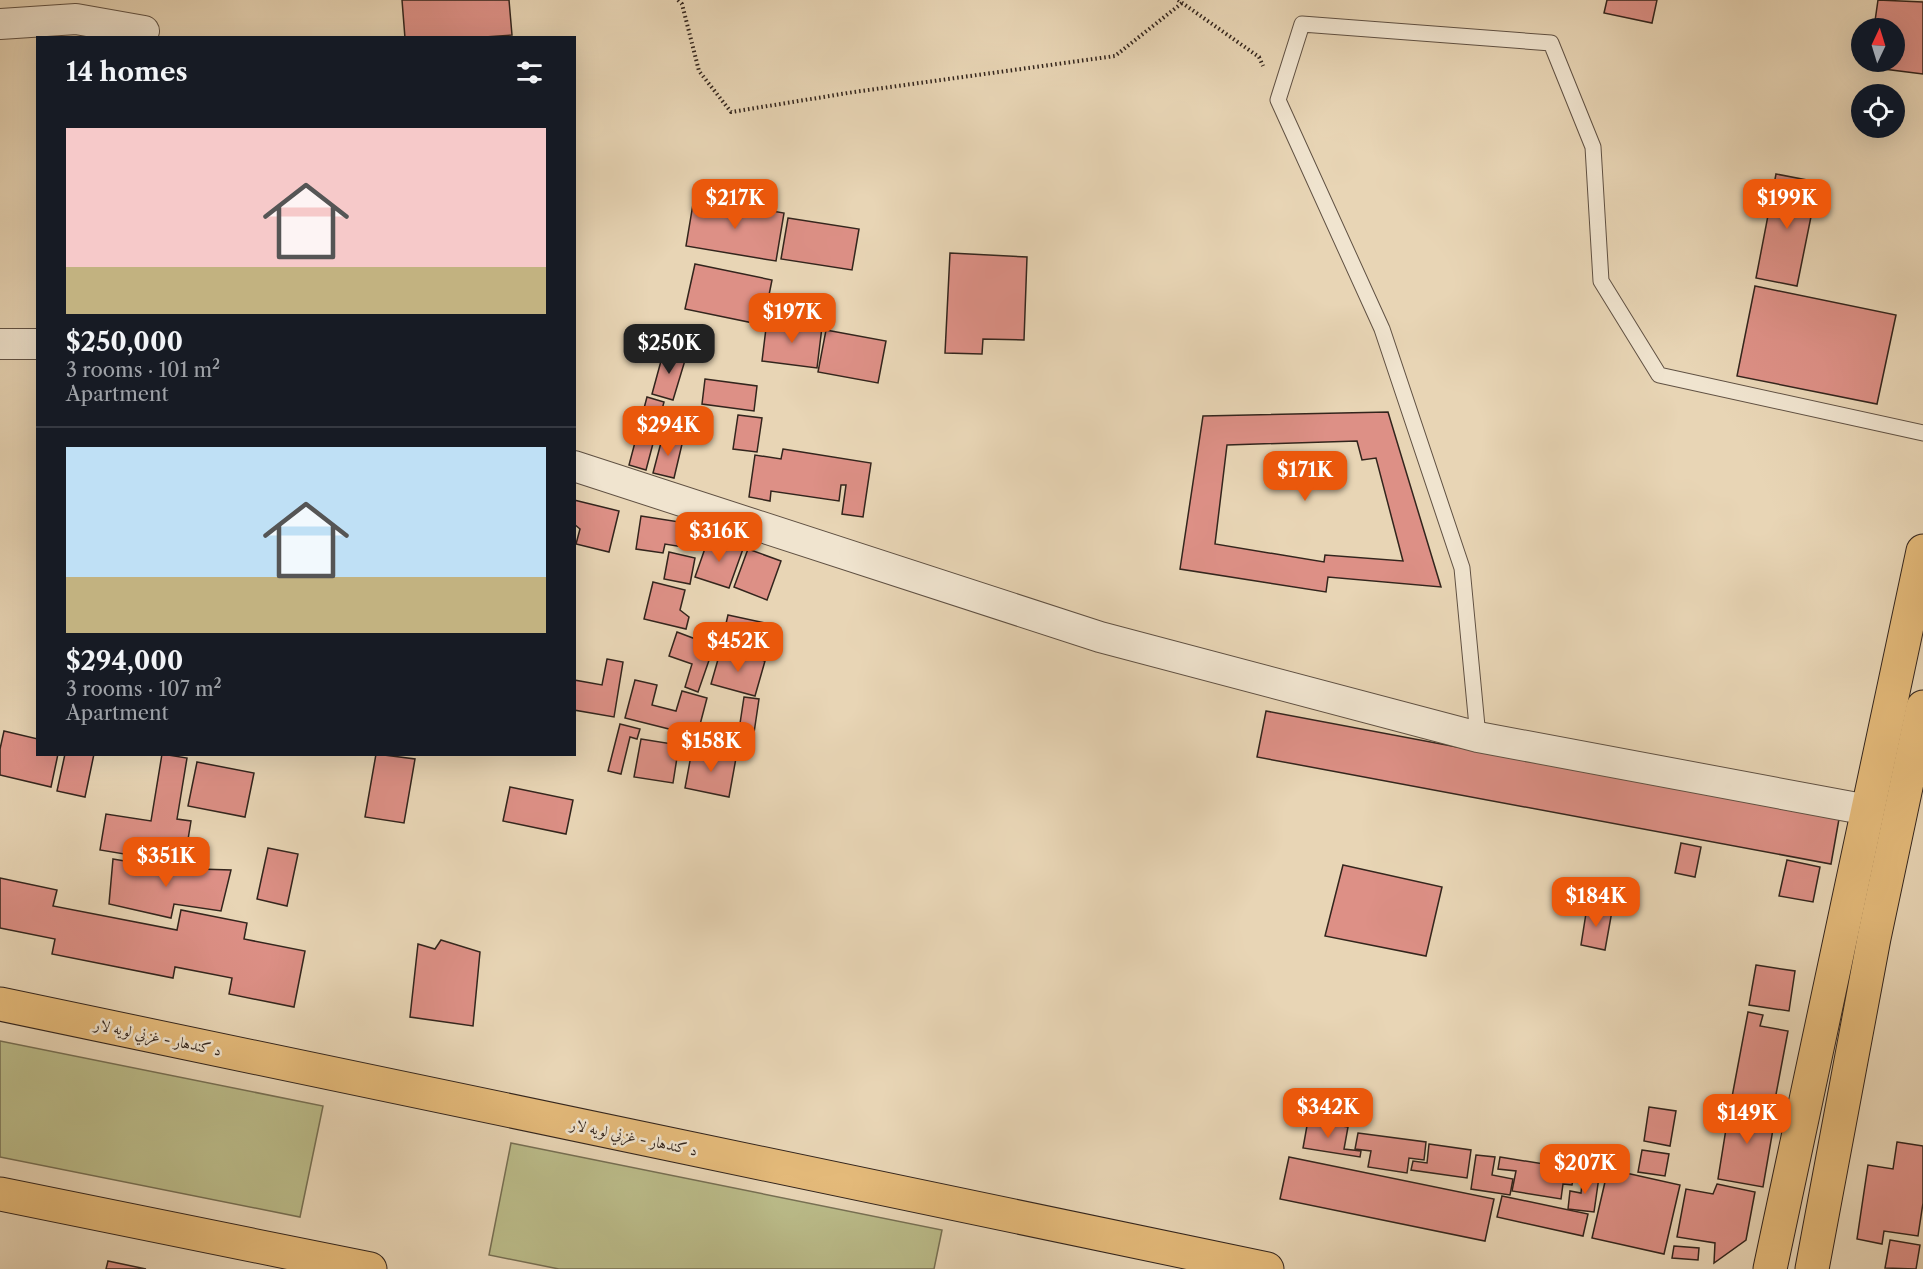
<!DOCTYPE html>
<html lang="en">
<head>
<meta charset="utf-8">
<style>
	:root { --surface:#171b24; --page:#242831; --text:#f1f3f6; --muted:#9ea1a6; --line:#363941; --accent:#ea580c }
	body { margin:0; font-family:"Libre Caslon Text",Amiri,serif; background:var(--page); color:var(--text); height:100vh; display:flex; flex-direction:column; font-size:22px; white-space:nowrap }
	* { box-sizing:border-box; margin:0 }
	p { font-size:20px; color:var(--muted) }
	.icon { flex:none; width:33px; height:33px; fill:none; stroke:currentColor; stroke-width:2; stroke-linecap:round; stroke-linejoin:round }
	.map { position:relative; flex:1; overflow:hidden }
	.sheet { position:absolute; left:36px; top:36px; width:540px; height:720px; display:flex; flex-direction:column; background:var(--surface); border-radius:0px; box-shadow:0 6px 24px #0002 }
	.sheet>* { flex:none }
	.needle { width:39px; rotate:4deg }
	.buttons { position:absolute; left:1851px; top:18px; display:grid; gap:12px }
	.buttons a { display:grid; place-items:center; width:54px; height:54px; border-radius:50%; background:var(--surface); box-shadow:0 6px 24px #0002; font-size:30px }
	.price { position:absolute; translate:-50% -51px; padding:0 14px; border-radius:12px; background:var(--accent); color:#fff; font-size:20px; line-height:39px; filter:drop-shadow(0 2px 3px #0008) }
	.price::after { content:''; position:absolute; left:50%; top:36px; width:18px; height:14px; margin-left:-9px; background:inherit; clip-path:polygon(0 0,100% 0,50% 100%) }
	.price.current { background:#222; color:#fff }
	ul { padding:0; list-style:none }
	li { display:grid; align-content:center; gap:12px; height:318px; padding:0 30px }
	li+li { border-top:2px solid var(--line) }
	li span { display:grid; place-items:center; height:186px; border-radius:0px; color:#555 }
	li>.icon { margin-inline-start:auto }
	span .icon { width:108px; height:108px; fill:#fffc; stroke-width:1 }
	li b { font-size:26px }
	h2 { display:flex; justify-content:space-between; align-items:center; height:72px; padding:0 30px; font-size:26px }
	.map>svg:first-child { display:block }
	.green { fill:#bbbc8a; stroke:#777054; stroke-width:1.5 }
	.building { fill:#dd9086; stroke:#33251d; stroke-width:1.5; fill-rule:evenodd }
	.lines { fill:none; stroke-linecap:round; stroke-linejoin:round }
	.lane-casing { stroke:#605143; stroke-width:17 }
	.street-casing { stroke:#605143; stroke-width:32 }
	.primary-casing { stroke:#33251d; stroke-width:35 }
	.highway-casing { stroke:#33251d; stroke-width:35 }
	.path { stroke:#33251d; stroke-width:4; stroke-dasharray:1.5 3; stroke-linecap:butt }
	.lane { stroke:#f0e4cf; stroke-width:15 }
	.street { stroke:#f0e4cf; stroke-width:30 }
	.primary { stroke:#e4ba7a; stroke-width:33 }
	.highway { stroke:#e4ba7a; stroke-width:33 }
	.labels { text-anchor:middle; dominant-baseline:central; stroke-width:5; stroke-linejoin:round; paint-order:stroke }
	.street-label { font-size:15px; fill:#33251d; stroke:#f0e4cf }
</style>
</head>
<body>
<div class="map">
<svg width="1923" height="1269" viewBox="0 0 1923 1269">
	<rect width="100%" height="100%" fill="#e8d5b5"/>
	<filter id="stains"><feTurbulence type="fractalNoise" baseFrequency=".00333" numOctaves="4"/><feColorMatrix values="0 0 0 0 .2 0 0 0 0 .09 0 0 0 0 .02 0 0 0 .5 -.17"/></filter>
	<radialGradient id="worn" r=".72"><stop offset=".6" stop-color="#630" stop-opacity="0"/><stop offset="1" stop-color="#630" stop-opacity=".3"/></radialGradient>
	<g class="green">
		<path d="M0,1041L323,1106L300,1217L0,1157Z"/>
		<path d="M511,1143L942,1230L934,1269H559L489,1255Z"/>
	</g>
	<g class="building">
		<path d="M402,0H509L512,35L470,38H405Z"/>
		<path d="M1607,0H1657L1652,23L1604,13Z"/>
		<path d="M1878,0L1923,2V74L1868,67L1869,62H1894V28H1874Z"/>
		<path d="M1776,174L1818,182L1797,286L1756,278Z"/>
		<path d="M694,198L784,213L776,261L686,246Z"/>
		<path d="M788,218L859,229L852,270L781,259Z"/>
		<path d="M950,253L1027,257L1024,340L983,339L982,354L945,353Z"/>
		<path d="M695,264L772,280L763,325L685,309Z"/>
		<path d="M1755,286L1896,315L1877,404L1737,376Z"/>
		<path d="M767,320L822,327L817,368L762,361Z"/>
		<path d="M826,330L886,341L878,383L818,372Z"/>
		<path d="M664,350L686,357L673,400L652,394Z"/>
		<path d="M705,379L757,386L754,411L702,404Z"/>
		<path d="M647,397L664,402L646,470L629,465Z"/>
		<path d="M1388,412L1441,587L1328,577L1326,592L1180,569L1203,416ZM1357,441L1362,460L1376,458L1403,561L1325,555L1324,562L1215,544L1227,445Z"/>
		<path d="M738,415L762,418L757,452L733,449Z"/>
		<path d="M663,435L683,440L674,478L653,473Z"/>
		<path d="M783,449L871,463L863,517L842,514L846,485H841L839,501L771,491L770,501L749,497L755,455L781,459Z"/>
		<path d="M574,500L619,511L609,552L576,544L580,529L574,524Z"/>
		<path d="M641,516L699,525L695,549L665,544L663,553L636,549Z"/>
		<path d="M709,537L743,549L729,588L695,577Z"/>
		<path d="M748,549L781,561L767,600L734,587Z"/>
		<path d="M669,552L695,558L690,584L664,579Z"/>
		<path d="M653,582L685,590L680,610L689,617L686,629L644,619Z"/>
		<path d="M728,615L765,623L758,653L721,645Z"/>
		<path d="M677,632L714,646L698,692L685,687L692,664L669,656Z"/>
		<path d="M721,649L765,661L755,696L711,684Z"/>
		<path d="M607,659L623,662L614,717L574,710V680L602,685Z"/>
		<path d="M635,680L657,685L652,705L676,711L682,691L707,698L697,736L625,718Z"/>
		<path d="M744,697L759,699L751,753L736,750Z"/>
		<path d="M1266,711L1839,819L1831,864L1257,757Z"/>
		<path d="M620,724L640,729L637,739L630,737L621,774L608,771Z"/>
		<path d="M4,731L38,739V754H58L51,787L0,775V749Z"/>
		<path d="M641,739L679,745L673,783L634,777Z"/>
		<path d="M692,750L736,758L729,797L685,788Z"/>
		<path d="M65,754H94L85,797L57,791Z"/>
		<path d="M162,754L187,758L177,819L191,821L184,864L100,850L106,814L151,821Z"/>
		<path d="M376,754L415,759L404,823L365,817Z"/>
		<path d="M197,762L254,773L245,817L188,806Z"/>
		<path d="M510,787L573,800L566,834L503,821Z"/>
		<path d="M1681,843L1701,847L1695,877L1675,873Z"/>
		<path d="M268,848L298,854L287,906L257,899Z"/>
		<path d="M113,859L166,868L231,870L221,911L174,904L171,918L109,904Z"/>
		<path d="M1787,860L1820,867L1813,902L1779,896Z"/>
		<path d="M1343,865L1442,887L1426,956L1325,936Z"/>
		<path d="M0,878L57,890L53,906L177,930L181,910L247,923L244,939L305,951L294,1007L229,994L232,978L175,967L173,978L52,954L55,939L0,928Z"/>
		<path d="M1587,907L1612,911L1605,950L1581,945Z"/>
		<path d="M441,940L480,952L473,1026L410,1017L418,944L435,949Z"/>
		<path d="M1756,965L1795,971L1789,1011L1749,1005Z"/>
		<path d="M1748,1012L1763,1015L1760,1026L1788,1031L1774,1105L1732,1097Z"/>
		<path d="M1730,1104L1776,1112L1763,1187L1718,1179Z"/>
		<path d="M1649,1107L1676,1111L1670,1146L1644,1141Z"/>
		<path d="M1308,1120L1348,1127L1344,1149L1361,1151L1360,1157L1303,1148Z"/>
		<path d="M1358,1133L1426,1142L1424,1160L1409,1158L1407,1173L1368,1167L1371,1151L1355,1149Z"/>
		<path d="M1897,1142L1923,1146V1203L1918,1236L1884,1231L1882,1244L1857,1239L1868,1165L1893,1169Z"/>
		<path d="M1429,1144L1471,1150L1467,1178L1411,1170L1413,1161L1427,1163Z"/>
		<path d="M1642,1150L1669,1154L1665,1176L1638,1172Z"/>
		<path d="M1476,1155L1495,1157L1492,1175L1513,1179L1510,1195L1471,1189Z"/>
		<path d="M1289,1157L1494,1199L1485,1241L1280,1199Z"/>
		<path d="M1500,1157L1575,1169L1572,1185L1563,1184L1561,1199L1512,1191L1516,1171L1498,1169Z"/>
		<path d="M1608,1169L1680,1185L1664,1254L1592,1238Z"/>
		<path d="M1583,1175L1599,1177L1594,1212L1568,1209L1570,1191L1581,1193Z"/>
		<path d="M1717,1184L1755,1192L1746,1240L1714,1263L1715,1243L1677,1237L1686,1189L1713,1194Z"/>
		<path d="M1502,1196L1588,1214L1583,1236L1497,1217Z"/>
		<path d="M1890,1240L1920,1245L1916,1269L1885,1268Z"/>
		<path d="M1674,1246L1699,1248L1698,1260L1672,1258Z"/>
		<path d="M108,1261L146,1269H106Z"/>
	</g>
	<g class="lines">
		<g class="lane-casing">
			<path id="lane" d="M1478,737L1462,568L1382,329L1278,100L1302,24L1551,43L1593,147L1601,281L1659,375L1923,433"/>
		</g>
		<g class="street-casing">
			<g id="street">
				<path d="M0,24L76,19L144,31"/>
				<path d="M0,344H38"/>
				<path d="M574,466L1100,637L1478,737L1868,810"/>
			</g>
		</g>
		<g class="primary-casing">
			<g id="primary">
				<path d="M1770,1269L1923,551"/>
				<path d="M1812,1269L1874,938L1923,707"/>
			</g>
		</g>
		<g class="highway-casing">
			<g id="highway">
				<path d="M0,1004L1267,1269"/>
				<path d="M0,1194L370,1269"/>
			</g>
		</g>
		<g class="path">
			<path d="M678,0L682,4L699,71L731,112L854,92L1115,56L1182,3"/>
			<path d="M1178,0L1259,57L1263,66"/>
		</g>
		<use href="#lane" class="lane"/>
		<use href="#street" class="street"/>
		<use href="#primary" class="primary"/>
		<use href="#highway" class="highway"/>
	</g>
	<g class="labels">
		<g class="street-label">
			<text transform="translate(158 1037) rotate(12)">د کندهار - غزني لويه لار</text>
			<text transform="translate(634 1137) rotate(12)">د کندهار - غزني لويه لار</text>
		</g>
	</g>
	<rect width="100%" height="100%" filter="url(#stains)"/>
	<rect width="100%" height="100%" fill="url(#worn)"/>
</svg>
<div class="buttons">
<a><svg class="needle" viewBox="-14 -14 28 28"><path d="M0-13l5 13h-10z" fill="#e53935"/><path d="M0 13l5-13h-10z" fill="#9ea1a6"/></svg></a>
<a><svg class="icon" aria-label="locate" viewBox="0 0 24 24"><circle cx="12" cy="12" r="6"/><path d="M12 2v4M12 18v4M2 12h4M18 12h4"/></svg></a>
</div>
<b class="price" style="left:735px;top:230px">$217K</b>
<b class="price" style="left:1787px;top:230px">$199K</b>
<b class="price" style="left:792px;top:344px">$197K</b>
<b class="price current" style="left:669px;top:375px">$250K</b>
<b class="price" style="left:668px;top:457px">$294K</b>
<b class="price" style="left:1305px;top:502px">$171K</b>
<b class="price" style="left:719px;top:563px">$316K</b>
<b class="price" style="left:738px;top:673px">$452K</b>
<b class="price" style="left:711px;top:773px">$158K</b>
<b class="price" style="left:166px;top:888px">$351K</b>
<b class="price" style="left:1596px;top:928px">$184K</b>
<b class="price" style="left:1328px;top:1139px">$342K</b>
<b class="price" style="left:1747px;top:1145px">$149K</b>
<b class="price" style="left:1585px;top:1195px">$207K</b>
<section class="sheet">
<h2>14 homes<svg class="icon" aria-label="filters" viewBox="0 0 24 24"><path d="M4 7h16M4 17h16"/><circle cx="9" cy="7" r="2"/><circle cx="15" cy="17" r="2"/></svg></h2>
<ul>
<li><span style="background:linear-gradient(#f6c9c9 75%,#c2b280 0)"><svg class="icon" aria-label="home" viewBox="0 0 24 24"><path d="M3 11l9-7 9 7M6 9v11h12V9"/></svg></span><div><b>$250,000</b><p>3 rooms · 101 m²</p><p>Apartment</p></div></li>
<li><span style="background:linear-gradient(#bfe0f5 70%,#c2b280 0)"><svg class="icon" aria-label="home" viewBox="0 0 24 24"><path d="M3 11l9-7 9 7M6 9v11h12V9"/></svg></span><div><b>$294,000</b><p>3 rooms · 107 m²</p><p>Apartment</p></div></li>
</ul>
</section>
</div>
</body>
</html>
